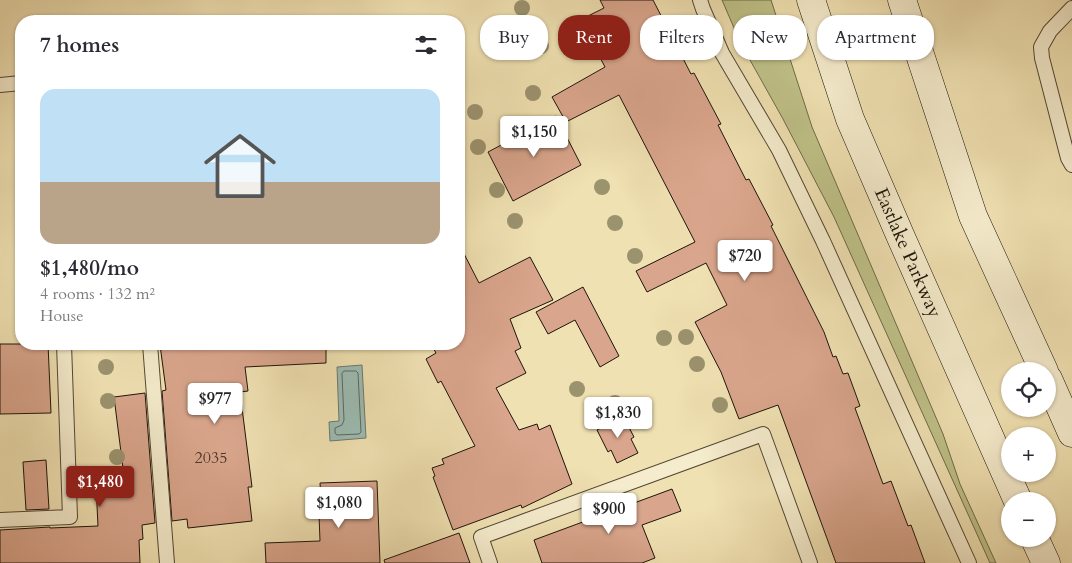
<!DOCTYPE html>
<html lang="en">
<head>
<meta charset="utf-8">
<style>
	:root { --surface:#fff; --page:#f2f2f3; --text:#2b2b33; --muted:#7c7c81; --line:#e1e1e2; --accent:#8f2418 }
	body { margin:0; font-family:Cardo,serif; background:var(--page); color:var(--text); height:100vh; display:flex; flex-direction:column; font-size:19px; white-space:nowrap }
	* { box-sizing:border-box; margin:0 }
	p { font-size:16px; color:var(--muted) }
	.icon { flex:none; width:28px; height:28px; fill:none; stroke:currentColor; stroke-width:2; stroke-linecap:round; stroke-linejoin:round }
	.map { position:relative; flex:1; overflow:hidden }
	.details { position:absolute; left:15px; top:15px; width:450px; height:335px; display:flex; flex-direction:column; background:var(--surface); border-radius:20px; box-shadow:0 1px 4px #0004 }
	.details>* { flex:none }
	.top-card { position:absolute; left:480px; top:15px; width:475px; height:45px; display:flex; gap:10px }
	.tools { position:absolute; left:1001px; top:362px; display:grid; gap:10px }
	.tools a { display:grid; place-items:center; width:55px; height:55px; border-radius:50%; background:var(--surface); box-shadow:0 1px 4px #0004; font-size:25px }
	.price { position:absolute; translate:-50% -42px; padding:0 11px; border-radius:5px; background:#fff; color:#222; font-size:16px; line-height:32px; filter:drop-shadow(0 1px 2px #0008) }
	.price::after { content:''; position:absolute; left:50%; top:30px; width:15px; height:11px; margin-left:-8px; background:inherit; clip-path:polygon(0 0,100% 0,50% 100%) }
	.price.current { background:var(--accent); color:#fff }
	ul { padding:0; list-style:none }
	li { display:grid; align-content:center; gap:10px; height:265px; padding:0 25px }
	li+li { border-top:1px solid var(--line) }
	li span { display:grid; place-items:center; height:155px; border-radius:15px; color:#555 }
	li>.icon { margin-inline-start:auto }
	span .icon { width:90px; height:90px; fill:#fffc; stroke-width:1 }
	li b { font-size:21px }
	h2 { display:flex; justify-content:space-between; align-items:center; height:60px; padding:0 25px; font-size:21px }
	.tag { padding:0 18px; border-radius:20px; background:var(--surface); box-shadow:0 1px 4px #0004; font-size:18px; line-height:45px }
	.tag.current { background:var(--accent); color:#fff }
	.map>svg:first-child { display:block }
	.green { fill:#bfc188; stroke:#6e6a49 }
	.water { fill:#9cbcb3; stroke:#69796f }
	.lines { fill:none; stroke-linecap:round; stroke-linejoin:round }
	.shore { stroke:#5c685e; stroke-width:1 }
	.building { fill:#d9a58c; stroke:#1d140a }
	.lane-casing { stroke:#524734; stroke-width:16 }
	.secondary-casing { stroke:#1d140a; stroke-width:29 }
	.lane { stroke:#f5eccd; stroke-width:14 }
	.secondary { stroke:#f5eccd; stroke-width:28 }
	.tree { fill:#9b926e }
	.labels { text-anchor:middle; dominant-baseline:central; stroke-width:4.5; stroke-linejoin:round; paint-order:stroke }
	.number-label { font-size:16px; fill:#4c382a }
	.street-label { font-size:19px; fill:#1d140a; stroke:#f5eccd }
</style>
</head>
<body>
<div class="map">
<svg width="1072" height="563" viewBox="0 0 1072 563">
	<rect width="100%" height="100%" fill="#f0e1b2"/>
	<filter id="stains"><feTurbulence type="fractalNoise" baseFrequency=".004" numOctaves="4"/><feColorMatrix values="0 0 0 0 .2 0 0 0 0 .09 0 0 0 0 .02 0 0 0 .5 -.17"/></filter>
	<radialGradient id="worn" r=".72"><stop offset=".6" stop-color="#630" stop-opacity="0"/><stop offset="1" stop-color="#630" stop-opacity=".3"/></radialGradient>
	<path class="green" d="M722,0H771L812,127L943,434L960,484L996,563H990L834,217L783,119L741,44Z"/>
	<path class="water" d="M362,365L366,438L330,441L329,422L339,421L337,367Z"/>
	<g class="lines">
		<path class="shore" d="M344,371H356L358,373L361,432L359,434L337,435L335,433V428L342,425L344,420L342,374Z"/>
	</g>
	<g class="building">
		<path d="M600,0H653L691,74L694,73L721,124L718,125L746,180L749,179L773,225L771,226L824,332L833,357L836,356L843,374L848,373L860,406L855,408L883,484L891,481L908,526L911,525L925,563H836L778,405L739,419L721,372L695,322L727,305L706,263L647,292L636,271L695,242L619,95L566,122L552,97L605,67L580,20L604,8Z"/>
		<path d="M556,116L581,165L513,201L488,152Z"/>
		<path d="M459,244L479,283L530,257L553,300L510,319L521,348L515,351L526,373L496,388L519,430L537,424L539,430L550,425L572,484L522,508L521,505L453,530L433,477L435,476L432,468L444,464L442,459L475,446L441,381L438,383L426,359L436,353L431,344H459Z"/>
		<path d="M583,287L619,356L600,367L575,320L548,334L536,312Z"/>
		<path d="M0,344H48L51,413L0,414Z"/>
		<path d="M173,344H326V363L245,367L248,391L240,392L252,487H248L252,521L188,528L187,519L172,521L162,391L166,390L160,345Z"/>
		<path d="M145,393L155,523L142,525L143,539L139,540L140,563H0V530L50,527V528L98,526L96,485L125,484L114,397Z"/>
		<path d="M623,416L634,437L631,439L638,453L617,463L611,450L608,452L597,430Z"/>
		<path d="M46,460L49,509L26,510L23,462Z"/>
		<path d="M377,481L380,563H266L265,543L320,541L319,515H322L320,483Z"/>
		<path d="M672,489L681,511L642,525L655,558L642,563H542L534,540Z"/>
		<path d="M459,533L470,563H385L384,560Z"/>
	</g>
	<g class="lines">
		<g class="lane-casing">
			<g id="lane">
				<path d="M700,0L703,9L722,53L779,150L823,241L969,563"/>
				<path d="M1072,8L1050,31L1041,47L1042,58L1068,158L1072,165"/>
				<path d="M0,85L21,83"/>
				<path d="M150,344L167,563"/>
				<path d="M0,520L70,517L64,344"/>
				<path d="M490,563L481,537L763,434L810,563"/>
			</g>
		</g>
		<g class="secondary-casing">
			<g id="secondary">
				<path id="s1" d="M811,0L850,119L900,235L1018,501"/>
				<path d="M902,0L973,216L1044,371"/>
				<path d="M1048,379L1072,433"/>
				<path d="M1035,539L1046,563"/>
			</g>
		</g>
		<use href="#lane" class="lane"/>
		<use href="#secondary" class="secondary"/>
	</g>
	<g class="tree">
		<circle cx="522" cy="8" r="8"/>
		<circle cx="541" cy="46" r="8"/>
		<circle cx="533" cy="93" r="8"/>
		<circle cx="475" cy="112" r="8"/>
		<circle cx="478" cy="147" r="8"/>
		<circle cx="602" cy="187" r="8"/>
		<circle cx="497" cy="190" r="8"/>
		<circle cx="515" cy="221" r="8"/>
		<circle cx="615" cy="223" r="8"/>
		<circle cx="635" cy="256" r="8"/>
		<circle cx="686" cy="337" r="8"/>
		<circle cx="664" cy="338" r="8"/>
		<circle cx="697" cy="364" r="8"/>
		<circle cx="106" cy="367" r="8"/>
		<circle cx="577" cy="389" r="8"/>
		<circle cx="108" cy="401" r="8"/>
		<circle cx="615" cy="403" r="8"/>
		<circle cx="720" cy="405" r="8"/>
		<circle cx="117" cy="457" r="8"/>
	</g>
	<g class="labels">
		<g class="number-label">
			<text x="211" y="458">2035</text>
		</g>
		<g class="street-label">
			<text stroke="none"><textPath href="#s1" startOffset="271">Eastlake Parkway</textPath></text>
		</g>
	</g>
	<rect width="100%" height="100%" filter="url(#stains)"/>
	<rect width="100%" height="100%" fill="url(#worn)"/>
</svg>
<div class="tools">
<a><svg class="icon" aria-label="locate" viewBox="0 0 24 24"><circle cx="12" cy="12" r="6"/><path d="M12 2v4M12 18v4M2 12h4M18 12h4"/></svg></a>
<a>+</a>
<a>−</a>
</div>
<b class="price" style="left:534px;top:158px">$1,150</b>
<b class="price" style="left:745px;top:282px">$720</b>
<b class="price" style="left:215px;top:425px">$977</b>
<b class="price" style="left:618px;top:439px">$1,830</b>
<b class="price current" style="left:100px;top:508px">$1,480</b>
<b class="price" style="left:339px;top:529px">$1,080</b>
<b class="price" style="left:609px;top:535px">$900</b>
<div class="top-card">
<a class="tag">Buy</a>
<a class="tag current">Rent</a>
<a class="tag">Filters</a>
<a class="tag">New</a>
<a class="tag">Apartment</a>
</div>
<section class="details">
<h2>7 homes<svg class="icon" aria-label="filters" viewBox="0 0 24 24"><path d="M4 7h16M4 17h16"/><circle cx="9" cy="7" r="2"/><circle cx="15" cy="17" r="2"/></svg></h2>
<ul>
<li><span style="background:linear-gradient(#bfe0f5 60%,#b9a48a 0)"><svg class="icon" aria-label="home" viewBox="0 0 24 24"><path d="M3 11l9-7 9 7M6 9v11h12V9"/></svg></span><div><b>$1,480/mo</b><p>4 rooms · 132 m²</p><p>House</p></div></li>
</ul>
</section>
</div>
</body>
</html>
